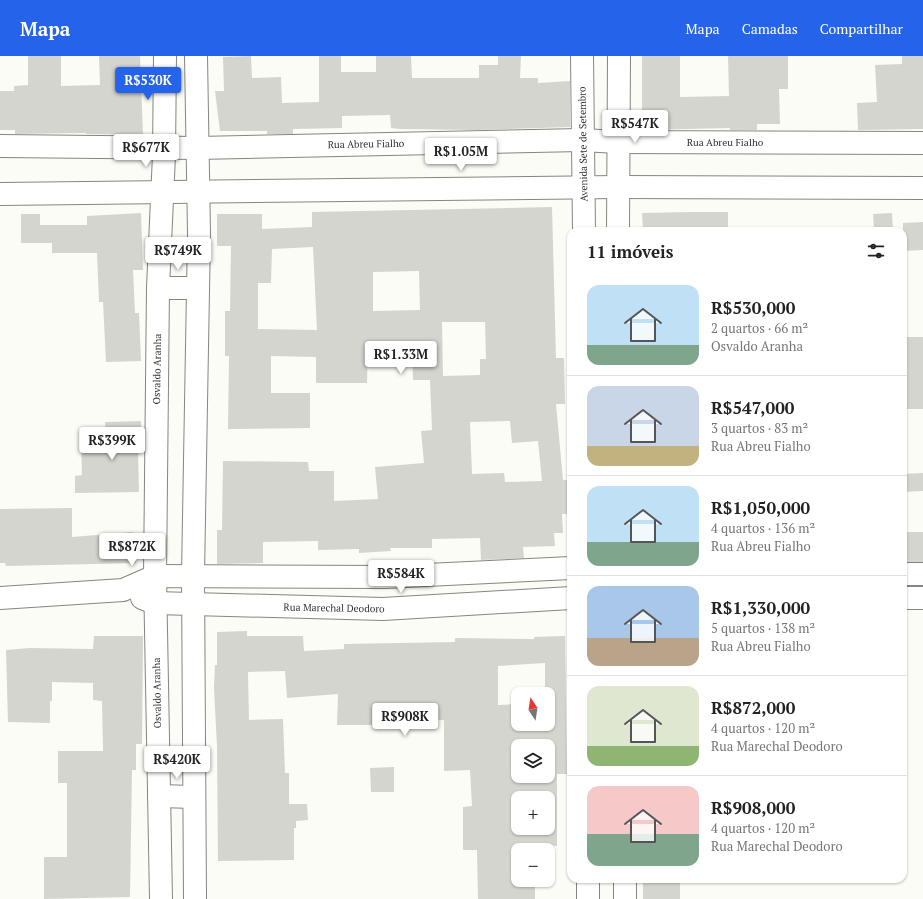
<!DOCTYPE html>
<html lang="pt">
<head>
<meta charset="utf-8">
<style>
	:root { --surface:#fff; --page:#f6f6f6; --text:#222; --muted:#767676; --line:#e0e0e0; --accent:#2563eb }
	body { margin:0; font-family:"PT Serif",serif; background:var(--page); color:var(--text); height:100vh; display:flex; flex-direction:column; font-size:15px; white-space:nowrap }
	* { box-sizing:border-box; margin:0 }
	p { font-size:13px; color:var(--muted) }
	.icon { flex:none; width:22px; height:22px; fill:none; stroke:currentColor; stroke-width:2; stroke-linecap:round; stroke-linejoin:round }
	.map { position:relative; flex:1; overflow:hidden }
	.drawer { position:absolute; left:567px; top:171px; width:340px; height:656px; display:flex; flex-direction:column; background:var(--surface); border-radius:12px; box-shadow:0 1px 3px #0004 }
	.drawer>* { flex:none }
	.needle { width:26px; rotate:348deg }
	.fabs { position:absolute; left:511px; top:631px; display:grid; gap:8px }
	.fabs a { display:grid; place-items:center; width:44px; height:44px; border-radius:8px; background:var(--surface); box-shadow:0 1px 3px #0004; font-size:20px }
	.price { position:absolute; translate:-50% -34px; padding:0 9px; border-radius:4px; background:#fff; color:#222; font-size:13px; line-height:26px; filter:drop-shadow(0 1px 2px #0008) }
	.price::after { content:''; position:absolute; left:50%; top:24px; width:12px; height:9px; margin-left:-6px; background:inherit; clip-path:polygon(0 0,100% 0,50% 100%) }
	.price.on { background:var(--accent); color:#fff }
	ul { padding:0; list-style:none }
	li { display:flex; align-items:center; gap:12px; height:100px; padding:0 20px }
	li+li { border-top:1px solid var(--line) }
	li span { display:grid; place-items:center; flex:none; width:112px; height:80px; border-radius:12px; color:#555 }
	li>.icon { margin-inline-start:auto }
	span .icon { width:48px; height:48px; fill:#fffc; stroke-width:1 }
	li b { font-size:17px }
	h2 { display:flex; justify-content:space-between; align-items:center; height:48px; padding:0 20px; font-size:17px }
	header { display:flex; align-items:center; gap:24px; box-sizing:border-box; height:56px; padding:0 20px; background:var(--accent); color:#fff }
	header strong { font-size:19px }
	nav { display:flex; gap:22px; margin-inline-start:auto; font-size:14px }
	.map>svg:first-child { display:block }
	.building { fill:#d4d5cf; fill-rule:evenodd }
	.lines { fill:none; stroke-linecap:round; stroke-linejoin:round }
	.street-casing { stroke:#858680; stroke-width:24 }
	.street { stroke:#fff; stroke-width:22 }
	.labels { text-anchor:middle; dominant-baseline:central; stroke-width:4; stroke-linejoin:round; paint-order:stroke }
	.street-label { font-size:10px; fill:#323230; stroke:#fff }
</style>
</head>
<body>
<header>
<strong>Mapa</strong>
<nav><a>Mapa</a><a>Camadas</a><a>Compartilhar</a></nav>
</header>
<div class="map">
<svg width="923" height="843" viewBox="0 0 923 843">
	<rect width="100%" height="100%" fill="#fbfcf5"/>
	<g class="building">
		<path d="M28,0H61V30L100,29L99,0H140L143,79L86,78V77L15,78V74H0V35H14V30L28,29Z"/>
		<path d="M251,0L252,22L281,21L282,47L319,46V0H341V16H376V0H411L412,22H479V9H498V0H521L520,22H538V27L570,25V71L478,74L400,73L391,72L390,59L342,60V72L293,73V78H267V75H220L215,35H224L223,1Z"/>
		<path d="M642,0H680V41L729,40L728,0H788V33H779L780,68H757V74H730V72L645,74L642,63Z"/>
		<path d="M902,0H923V73L858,74L857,47L877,46L875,9L902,8Z"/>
		<path d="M552,151L556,302H564L565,348H556L563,424H568L569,458H562L563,477H554L555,490L523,491L524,502L481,504L480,482L432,483V492H390L391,495L359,497V493L318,494V485L263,486V507L217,508V474H222L223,405L308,406L309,415H334V445L378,443L375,411L424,407L421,375L432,374L430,324H413L412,292L368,293L367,327H316V301L271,300V337H310V372L228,373L229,300H225V255H230L231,190H217V158H262V173L312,171V156ZM313,191L317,274L258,273V227H271L272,193ZM419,215L420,254L373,255V216ZM442,266H485L486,303H480V319L443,320ZM510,365L512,387L538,385L542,425L505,426L504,417L472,418L470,366Z"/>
		<path d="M692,156H728V175H643L642,157Z"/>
		<path d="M141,157L143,214H133L135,257H139L141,305L106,306L103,246H99L97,197H52V187H21V158H40V169H87V160Z"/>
		<path d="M892,157L893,175H874L873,158Z"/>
		<path d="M923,166V194L903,195V167Z"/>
		<rect x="903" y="281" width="20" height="72"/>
		<path d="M141,365L142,396H138L139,436L75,437V420L82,419L81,386L106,384L105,366Z"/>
		<path d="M923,417V435L903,436V418Z"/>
		<path d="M72,452V481L133,476L136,507L6,510L5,507H0V453Z"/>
		<rect x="903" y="476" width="20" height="30"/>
		<path d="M247,575V580H303L304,595L344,593V588L455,586V582L534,583V581L565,580L567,718H557V790H549L550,804H548V794H518V824H535V843H478L477,794H463V751L472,750L470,714L444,715V664L373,665V669H337L338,638L287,642L285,615L248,616L249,664L283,663L285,717H289V748H307L308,764L296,765V772H294V804L218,805L217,691L214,631L215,609H217V576ZM545,607V638H548V668H518V648L498,649V610ZM518,690H548V720H518ZM518,742H548V772H518Z"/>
		<path d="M94,580H143L142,688H136V714H132L130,841L44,843V801H67V727H58V695H103L102,645L93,644V627L52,626V645H50V667L8,666L6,594L30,592L93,593Z"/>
		<path d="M394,711V736H371L370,712Z"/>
		<rect x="643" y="823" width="37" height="20"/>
	</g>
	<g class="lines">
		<g class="street-casing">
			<g id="street">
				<path d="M582,0L584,175"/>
				<path d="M0,90L198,92L582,84L618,86L923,87"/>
				<path d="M0,138L617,131L923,132"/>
				<path d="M618,175L619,0"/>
				<path d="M158,232H198"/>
				<path d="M903,518H923"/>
				<path d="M0,542L123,534L155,520L385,521L571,512"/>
				<path d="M142,542L155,547L383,553L571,542"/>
				<path d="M903,542H923"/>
				<path d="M159,740L194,741"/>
				<path d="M625,823V843"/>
				<path d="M161,843L155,520L158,232L164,99L165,0"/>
				<path d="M195,843L193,519L199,177L196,0"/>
				<path d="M588,843V823"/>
			</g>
		</g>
		<use href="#street" class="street"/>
	</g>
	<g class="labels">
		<g class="street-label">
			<text x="725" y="86">Rua Abreu Fialho</text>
			<text transform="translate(366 88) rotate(-1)">Rua Abreu Fialho</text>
			<text transform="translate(583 88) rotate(-91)">Avenida Sete de Setembro</text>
			<text transform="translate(157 313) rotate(-89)">Osvaldo Aranha</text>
			<text transform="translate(334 552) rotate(1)">Rua Marechal Deodoro</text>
			<text transform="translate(157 637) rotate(-91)">Osvaldo Aranha</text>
		</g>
	</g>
</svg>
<div class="fabs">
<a><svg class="needle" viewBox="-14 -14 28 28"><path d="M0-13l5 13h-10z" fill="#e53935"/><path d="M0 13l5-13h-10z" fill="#767676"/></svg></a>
<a><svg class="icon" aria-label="layers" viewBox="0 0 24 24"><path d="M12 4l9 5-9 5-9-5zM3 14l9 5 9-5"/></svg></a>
<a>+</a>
<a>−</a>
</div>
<b class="price on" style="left:148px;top:45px">R$530K</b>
<b class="price" style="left:635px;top:88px">R$547K</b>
<b class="price" style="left:146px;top:112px">R$677K</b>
<b class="price" style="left:461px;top:116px">R$1.05M</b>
<b class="price" style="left:178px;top:215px">R$749K</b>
<b class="price" style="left:401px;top:319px">R$1.33M</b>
<b class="price" style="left:112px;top:405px">R$399K</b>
<b class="price" style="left:132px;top:511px">R$872K</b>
<b class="price" style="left:401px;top:538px">R$584K</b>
<b class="price" style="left:405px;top:681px">R$908K</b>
<b class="price" style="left:177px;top:724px">R$420K</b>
<section class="drawer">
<h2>11 imóveis<svg class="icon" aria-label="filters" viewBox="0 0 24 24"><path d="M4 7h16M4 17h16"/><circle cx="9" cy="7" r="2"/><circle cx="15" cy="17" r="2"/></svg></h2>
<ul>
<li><span style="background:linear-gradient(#bfe0f5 75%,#7fa58c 0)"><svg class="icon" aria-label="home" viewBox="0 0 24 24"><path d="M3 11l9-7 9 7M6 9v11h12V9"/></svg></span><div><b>R$530,000</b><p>2 quartos · 66 m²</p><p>Osvaldo Aranha</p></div></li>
<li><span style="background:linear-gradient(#c9d6e8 75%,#c2b280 0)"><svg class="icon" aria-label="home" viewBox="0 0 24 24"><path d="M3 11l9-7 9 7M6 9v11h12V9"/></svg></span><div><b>R$547,000</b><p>3 quartos · 83 m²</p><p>Rua Abreu Fialho</p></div></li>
<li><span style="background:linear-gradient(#bfe0f5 70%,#7fa58c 0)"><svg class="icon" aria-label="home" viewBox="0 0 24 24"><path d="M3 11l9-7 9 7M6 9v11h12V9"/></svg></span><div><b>R$1,050,000</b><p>4 quartos · 136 m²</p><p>Rua Abreu Fialho</p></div></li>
<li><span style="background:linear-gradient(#a9c7e8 65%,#b9a48a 0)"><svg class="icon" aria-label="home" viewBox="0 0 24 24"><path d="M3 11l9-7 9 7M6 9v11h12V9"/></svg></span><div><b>R$1,330,000</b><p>5 quartos · 138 m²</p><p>Rua Abreu Fialho</p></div></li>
<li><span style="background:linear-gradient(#dfe7d0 75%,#8fb573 0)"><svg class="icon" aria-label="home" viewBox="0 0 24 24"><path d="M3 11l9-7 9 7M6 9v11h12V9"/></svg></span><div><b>R$872,000</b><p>4 quartos · 120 m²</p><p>Rua Marechal Deodoro</p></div></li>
<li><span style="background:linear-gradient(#f6c9c9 60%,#7fa58c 0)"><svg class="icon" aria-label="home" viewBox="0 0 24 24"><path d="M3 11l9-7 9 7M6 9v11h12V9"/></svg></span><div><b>R$908,000</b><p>4 quartos · 120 m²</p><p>Rua Marechal Deodoro</p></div></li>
</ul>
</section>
</div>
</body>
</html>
